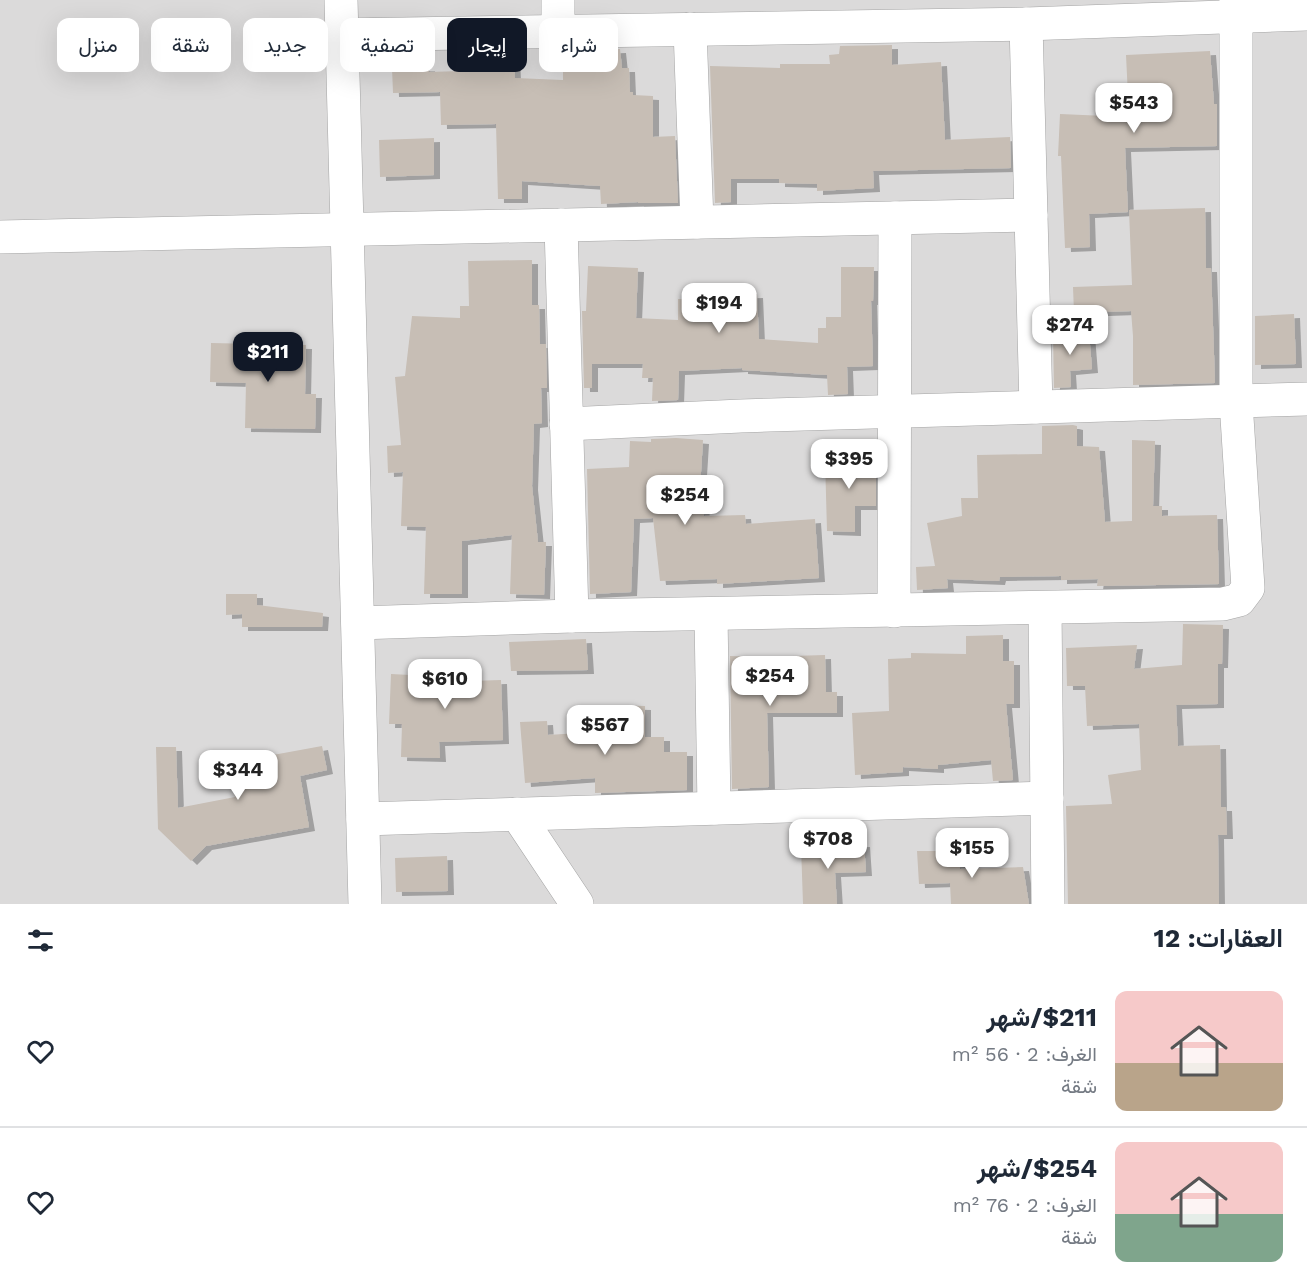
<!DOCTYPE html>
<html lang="ar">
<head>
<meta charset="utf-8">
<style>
	:root { --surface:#fff; --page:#f2f2f3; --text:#1f2937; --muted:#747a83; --line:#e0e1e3; --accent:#111827 }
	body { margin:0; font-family:"Work Sans",Vazirmatn,sans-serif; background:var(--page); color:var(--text); direction:rtl; height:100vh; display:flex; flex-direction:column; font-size:22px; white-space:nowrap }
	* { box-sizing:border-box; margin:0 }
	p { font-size:20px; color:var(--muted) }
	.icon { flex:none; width:33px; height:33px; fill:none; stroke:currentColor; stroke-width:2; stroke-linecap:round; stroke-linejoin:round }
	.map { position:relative; height:904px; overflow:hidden; direction:ltr }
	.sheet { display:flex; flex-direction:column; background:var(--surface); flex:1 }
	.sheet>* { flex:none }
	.guide { position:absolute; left:18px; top:18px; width:600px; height:54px; direction:rtl; display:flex; gap:12px }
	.price { position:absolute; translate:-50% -51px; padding:0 14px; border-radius:12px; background:#fff; color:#222; font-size:20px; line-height:39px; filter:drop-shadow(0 2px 3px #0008) }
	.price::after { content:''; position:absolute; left:50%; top:36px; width:18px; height:14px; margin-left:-9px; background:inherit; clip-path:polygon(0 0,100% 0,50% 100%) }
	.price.on { background:var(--accent); color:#fff }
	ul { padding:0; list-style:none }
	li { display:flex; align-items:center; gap:18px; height:150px; padding:0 24px }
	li+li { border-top:2px solid var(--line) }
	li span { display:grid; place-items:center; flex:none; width:168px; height:120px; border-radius:12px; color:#555 }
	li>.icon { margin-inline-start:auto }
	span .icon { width:72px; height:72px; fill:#fffc; stroke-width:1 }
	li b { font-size:26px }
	h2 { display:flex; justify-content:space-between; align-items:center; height:72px; padding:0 24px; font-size:26px }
	.chip { padding:0 21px; border-radius:12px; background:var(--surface); box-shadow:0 6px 24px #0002; font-size:21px; line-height:54px }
	.chip.on { background:var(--accent); color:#fff }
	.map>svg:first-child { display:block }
	.residential { fill:#dbdada }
	.building { fill:#c7beb5; filter:url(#shadow) }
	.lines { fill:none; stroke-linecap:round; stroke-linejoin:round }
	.minor-casing { stroke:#a4a4a4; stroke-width:34 }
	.minor { stroke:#fff; stroke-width:33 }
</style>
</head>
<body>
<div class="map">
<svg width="1307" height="904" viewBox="0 0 1307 904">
	<defs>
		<filter id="shadow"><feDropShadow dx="6" dy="4" stdDeviation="0" flood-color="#0004"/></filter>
	</defs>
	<rect width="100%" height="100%" fill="#efece2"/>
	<rect class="residential" x="0" y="0" width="1307" height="904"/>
	<g class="building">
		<path d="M892,45V65L941,62L945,140L1010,137L1011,168L873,171L874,188L817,191V184L779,183V179H731V202L715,203L710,66L780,68V64H830L829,55L839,54L840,46Z"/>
		<path d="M620,49L622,68H629L630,92H633V95L653,96V137L675,136L678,203H638V202L601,204L600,186L522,181V199H498L496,124L441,125L440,92L393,93L392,68L429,67V72L495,70V51H514L515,78L563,80V71L598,69L596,50Z"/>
		<path d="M1210,51L1214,104H1217V146L1125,148L1128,212L1089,214L1090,247L1065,248L1061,156H1058L1060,114L1129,117L1126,55Z"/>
		<path d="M434,138V175L380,177L379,140Z"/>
		<path d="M1205,208L1206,268H1211L1215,383L1133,385V336L1131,311L1074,313L1073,287L1132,285L1129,210Z"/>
		<path d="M532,260V305H539L540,344H546L547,388H541L542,423L534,424L532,486L538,542H546L544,595L510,594L512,535L462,541V594H424L426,527L401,526L403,472L388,473L387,446L401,445L395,377L405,376L412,316L460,318V306H469L468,261Z"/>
		<path d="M588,266L638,268L636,318L678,320V299L698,300V296L757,294L759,339L818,343V328H826V317H841V267H874L873,301H871L873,366L847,367L848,394L828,395L827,375L742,370V368L679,371L678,400L652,401L653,378H642L643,364H592V388H584L582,311H586Z"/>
		<path d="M1294,314L1296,364L1255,365V316Z"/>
		<path d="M1089,332L1092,369L1070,371L1071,387L1054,388L1053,334Z"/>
		<path d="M211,343L306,345L305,394H316L315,429L245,428L246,383L210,382Z"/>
		<path d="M1073,425L1077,426V446L1099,447L1105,522L1132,521V440L1155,441L1153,506H1162V516L1217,515L1219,584L1097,586L1098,579L1061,580V576L1000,577L999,581L947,579L948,588L917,590L916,567L935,566L927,523L962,516L961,498H978L977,455L1042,454V426Z"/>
		<path d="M676,438L703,440L699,504H703L704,516L745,515L746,524L815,519L819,578L717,584V579L660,581L653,518L634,519L631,592L590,594L587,469L629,467L630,441L651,442V439Z"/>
		<path d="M876,457V506H855V532L827,531L825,459Z"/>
		<path d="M226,594H257V605L323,613L322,627H242V614L226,615Z"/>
		<path d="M1183,624L1223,625L1222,664H1218V704L1176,705L1178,746L1220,745L1221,807H1226L1227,835H1218L1219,904H1068L1066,806L1112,804L1108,775L1141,770L1139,724L1087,726L1085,686H1067L1066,648L1137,645L1134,669L1182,665Z"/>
		<path d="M1003,635V661H1014V704H1006L1013,780L993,781L991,760L938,765V769L903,767V772L855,775L852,713L889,711L888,659L911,658V653L966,654V636Z"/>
		<path d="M586,639L588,670L511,671L509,642Z"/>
		<path d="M825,655L826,692H837V713H767L769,787L732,789L730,656L792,658V656Z"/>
		<path d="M448,663H470V681L501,680L503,740L439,742L440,758L401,757L402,724H389L391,674L449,677Z"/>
		<path d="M609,705L645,706V737H664V752H687V790L595,793V778L525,783L520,722L547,721L548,735L609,731Z"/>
		<path d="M322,746L327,770L300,776L309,827L206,846L191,861L158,829L156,747H176L178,808L235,797L229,763Z"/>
		<path d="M864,843L866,872L835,873L837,904H803L801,846Z"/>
		<path d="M959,844L960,869L1023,867L1029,904H951L950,883L919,884L917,851H939L938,845Z"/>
		<path d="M447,856L448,891L396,892L395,858Z"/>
	</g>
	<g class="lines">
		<g class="minor-casing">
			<g id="minor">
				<path d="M341,0L365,904"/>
				<path d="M558,0V31"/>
				<path d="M1026,24L1036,407"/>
				<path d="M690,29L697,222"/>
				<path d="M342,35L1026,24L1307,14"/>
				<path d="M561,225L572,616"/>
				<path d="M0,237L1031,215"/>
				<path d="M566,424L741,416L1307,399"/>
				<path d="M1045,608L1048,904"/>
				<path d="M894,611L895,218"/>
				<path d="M711,614L714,808"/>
				<path d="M358,623L572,616L1223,604L1239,600L1248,588L1236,402V0"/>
				<path d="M517,814L577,904"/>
				<path d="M363,819L1047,798"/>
			</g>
		</g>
		<use href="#minor" class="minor"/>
	</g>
</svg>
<b class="price" style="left:1134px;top:134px">$543</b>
<b class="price" style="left:719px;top:334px">$194</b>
<b class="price" style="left:1070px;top:356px">$274</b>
<b class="price on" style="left:268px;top:383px">$211</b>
<b class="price" style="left:849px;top:490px">$395</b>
<b class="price" style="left:685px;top:526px">$254</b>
<b class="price" style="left:770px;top:707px">$254</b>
<b class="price" style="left:445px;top:710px">$610</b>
<b class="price" style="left:605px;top:756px">$567</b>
<b class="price" style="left:238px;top:801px">$344</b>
<b class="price" style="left:828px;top:870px">$708</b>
<b class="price" style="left:972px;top:879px">$155</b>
<div class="guide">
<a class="chip">شراء</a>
<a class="chip on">إيجار</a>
<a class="chip">تصفية</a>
<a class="chip">جديد</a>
<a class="chip">شقة</a>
<a class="chip">منزل</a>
</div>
</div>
<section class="sheet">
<h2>العقارات: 12<svg class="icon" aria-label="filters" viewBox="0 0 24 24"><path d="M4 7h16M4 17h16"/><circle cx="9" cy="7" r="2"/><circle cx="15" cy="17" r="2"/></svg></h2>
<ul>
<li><span style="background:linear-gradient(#f6c9c9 60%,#b9a48a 0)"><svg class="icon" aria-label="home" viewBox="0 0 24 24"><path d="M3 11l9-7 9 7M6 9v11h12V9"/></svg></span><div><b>$211/شهر</b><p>الغرف: 2 · 56 m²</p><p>شقة</p></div><svg class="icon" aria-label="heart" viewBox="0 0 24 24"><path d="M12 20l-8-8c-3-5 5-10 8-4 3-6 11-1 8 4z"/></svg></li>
<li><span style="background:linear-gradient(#f6c9c9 60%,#7fa58c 0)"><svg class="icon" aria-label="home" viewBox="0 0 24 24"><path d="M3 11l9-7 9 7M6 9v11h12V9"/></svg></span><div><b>$254/شهر</b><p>الغرف: 2 · 76 m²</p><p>شقة</p></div><svg class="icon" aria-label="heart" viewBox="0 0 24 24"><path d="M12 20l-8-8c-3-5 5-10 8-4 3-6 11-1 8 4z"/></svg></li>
</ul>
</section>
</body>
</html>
